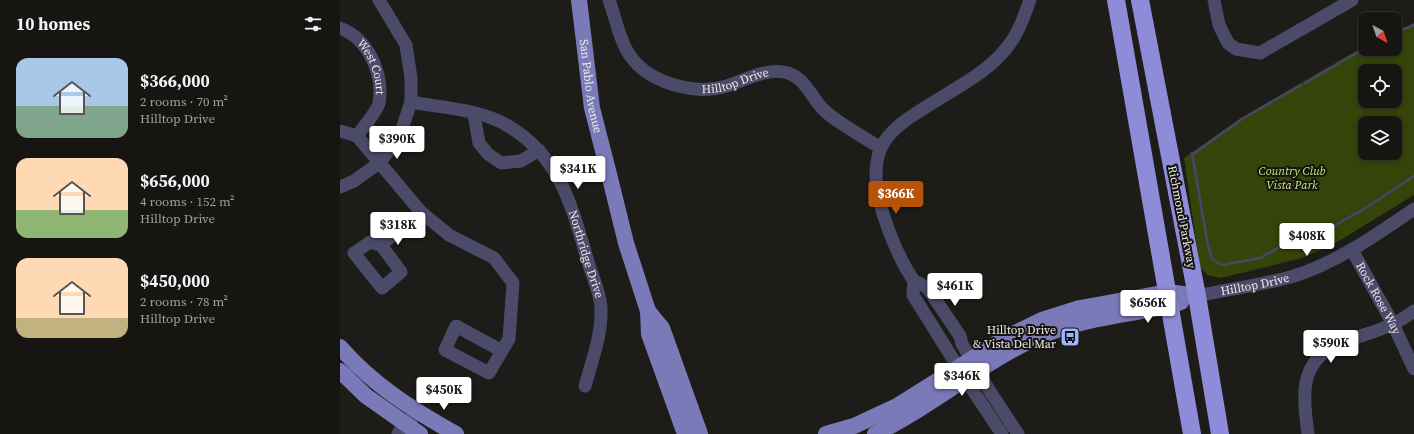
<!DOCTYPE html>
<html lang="en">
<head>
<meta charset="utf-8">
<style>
	:root { --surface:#161512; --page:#232220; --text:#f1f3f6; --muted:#9e9f9f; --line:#353432; --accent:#b45309 }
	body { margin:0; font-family:"Source Serif 4",serif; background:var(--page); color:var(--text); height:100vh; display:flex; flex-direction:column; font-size:15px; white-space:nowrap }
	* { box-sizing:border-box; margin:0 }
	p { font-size:13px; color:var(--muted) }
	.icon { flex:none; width:22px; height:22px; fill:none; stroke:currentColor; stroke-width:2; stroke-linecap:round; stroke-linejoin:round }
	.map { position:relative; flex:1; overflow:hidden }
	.drawer { display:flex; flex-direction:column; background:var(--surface); width:340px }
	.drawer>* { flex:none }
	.needle { width:26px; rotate:140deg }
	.tools { position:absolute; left:1018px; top:12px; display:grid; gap:8px }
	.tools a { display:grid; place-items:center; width:44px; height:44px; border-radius:8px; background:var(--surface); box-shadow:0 2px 6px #0003,0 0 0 1px var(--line); font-size:20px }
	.price { position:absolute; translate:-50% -34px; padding:0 9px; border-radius:4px; background:#fff; color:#222; font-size:13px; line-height:26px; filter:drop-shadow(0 1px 2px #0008) }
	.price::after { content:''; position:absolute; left:50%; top:24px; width:12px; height:9px; margin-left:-6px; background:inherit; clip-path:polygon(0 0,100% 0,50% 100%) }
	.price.on { background:var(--accent); color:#fff }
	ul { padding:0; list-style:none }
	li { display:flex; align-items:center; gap:12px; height:100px; padding:0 16px }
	li span { display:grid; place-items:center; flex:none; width:112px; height:80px; border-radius:12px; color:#555 }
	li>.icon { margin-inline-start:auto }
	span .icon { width:48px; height:48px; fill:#fffc; stroke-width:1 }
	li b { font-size:17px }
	h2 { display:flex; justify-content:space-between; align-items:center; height:48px; padding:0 16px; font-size:17px }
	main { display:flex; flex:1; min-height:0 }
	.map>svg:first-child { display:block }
	.green { fill:#354409; fill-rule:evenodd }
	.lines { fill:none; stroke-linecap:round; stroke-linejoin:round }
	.stream { stroke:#46466a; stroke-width:2.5 }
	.minor { stroke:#4b4b69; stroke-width:13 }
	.major { stroke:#7b7ab8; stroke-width:16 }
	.highway { stroke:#8e8cd8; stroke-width:18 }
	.labels { text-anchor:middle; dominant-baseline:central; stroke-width:4; stroke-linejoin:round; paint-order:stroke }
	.street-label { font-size:12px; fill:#ebeae7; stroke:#14130f }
	.park-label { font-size:12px; font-style:italic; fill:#c8e97d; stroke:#14130f }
	.poi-label { font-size:12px; fill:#ebeae7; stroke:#14130f; text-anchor:end }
</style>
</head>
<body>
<main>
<section class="drawer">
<h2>10 homes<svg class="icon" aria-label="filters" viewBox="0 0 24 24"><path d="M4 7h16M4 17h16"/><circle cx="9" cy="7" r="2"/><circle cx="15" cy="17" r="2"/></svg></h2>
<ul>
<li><span style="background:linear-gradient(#a9c7e8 60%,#7fa58c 0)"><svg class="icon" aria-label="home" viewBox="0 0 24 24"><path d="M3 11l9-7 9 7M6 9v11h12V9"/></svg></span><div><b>$366,000</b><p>2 rooms · 70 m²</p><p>Hilltop Drive</p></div></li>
<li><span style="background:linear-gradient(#ffd9b3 65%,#8fb573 0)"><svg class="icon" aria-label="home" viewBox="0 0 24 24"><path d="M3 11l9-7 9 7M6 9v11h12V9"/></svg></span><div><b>$656,000</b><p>4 rooms · 152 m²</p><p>Hilltop Drive</p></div></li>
<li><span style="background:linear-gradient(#ffd9b3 75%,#c2b280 0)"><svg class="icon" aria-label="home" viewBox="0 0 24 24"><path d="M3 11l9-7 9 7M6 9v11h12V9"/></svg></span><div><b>$450,000</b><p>2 rooms · 78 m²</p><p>Hilltop Drive</p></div></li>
</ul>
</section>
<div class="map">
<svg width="1074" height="434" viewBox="0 0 1074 434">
	<rect width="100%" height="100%" fill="#1d1c18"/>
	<path class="green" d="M1074,23V195L994,244L962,258L881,278L867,275L860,267L844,158L901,118L1021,48L1025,46V49H1055V32ZM1025,71H1055V101H1025ZM1025,123H1055V153H1025Z"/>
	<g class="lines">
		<g class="stream">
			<path d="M1055,33L1074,25"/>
			<path d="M965,83L1025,48"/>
			<path d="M852,153L868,246L873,260L882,265L920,258L942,246L967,239L988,229L1024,209L1074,176"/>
			<path d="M853,154L902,119L961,85"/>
		</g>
		<g class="minor">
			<path id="s1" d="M269,0C275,16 278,34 286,49C303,82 353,96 387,86C405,80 428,67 448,73C464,78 471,95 481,107C492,120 525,138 541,148"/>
			<path d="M874,0L879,25L888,43L896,49L920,53L1012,0"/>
			<path id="s2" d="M0,28C28,38 44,74 39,103C38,110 22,129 17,136"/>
			<path id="s3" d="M71,102C103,108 142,109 170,127C223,160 232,209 249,265C253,278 261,295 261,309C262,334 252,361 245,386"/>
			<path d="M134,114L139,143L148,154L161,163L181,161L199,150"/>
			<path d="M0,131L17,136L81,212L109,235L154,258L173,283L169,339L149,373L105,350L116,326L162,351"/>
			<path d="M0,187L14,181L39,163L59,138L71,102V78L66,45L39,0"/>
			<path d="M41,245L61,272L42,288L14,253L30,242L41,245L81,212"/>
			<path id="s4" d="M1012,250L1053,324L1074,369"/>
			<path d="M574,281C558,258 548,231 540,204C535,188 534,163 541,148C548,132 564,121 578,112C610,90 652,73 673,39C681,27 685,13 690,0"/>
			<path d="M574,281L587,287L620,336L622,344L651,393L678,434"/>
			<path d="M574,281L573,295L626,380L662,434"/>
			<path id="s5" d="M857,296C889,289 923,285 954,276C998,262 1036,235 1074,209"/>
			<path d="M58,434L65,424L78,413"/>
			<path d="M968,434C966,420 964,405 965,391C968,340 1019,341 1053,324C1061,320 1067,316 1074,311"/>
		</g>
		<g class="major">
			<path id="s6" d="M239,0L252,108L269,174L286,243L308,311L309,334L345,434"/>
			<path d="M308,311L322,328L360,434"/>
			<path d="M0,347C33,385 73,410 116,434"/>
			<path d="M0,371L26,396L80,434"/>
			<path d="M486,434L514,426L557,406L665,338L702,320L740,308L828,292L857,296"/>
			<path d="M535,434C591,407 638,365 694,339C737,319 784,315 830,306L841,302"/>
		</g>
		<g class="highway">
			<path d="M776,0L852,434"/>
			<path d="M800,0L857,296L880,434"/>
		</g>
	</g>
	<defs>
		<g id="bus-square" transform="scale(1)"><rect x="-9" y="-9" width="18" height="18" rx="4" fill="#9db4fd" stroke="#14130f"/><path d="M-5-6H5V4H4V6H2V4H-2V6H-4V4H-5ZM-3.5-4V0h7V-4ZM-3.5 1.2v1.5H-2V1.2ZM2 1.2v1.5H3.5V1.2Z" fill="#111"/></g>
	</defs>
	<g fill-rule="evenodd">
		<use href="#bus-square" x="730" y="337"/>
	</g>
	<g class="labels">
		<g class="street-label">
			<text stroke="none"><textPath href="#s2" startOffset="53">West Court</textPath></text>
			<text stroke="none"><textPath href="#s1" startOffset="176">Hilltop Drive</textPath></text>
			<text stroke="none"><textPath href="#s6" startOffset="87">San Pablo Avenue</textPath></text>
			<text transform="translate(842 217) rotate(79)">Richmond Parkway</text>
			<text stroke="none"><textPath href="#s3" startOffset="255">Northridge Drive</textPath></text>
			<text stroke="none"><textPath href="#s5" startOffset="59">Hilltop Drive</textPath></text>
			<text stroke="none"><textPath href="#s4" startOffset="55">Rock Rose Way</textPath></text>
		</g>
		<g class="park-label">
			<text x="952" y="171">Country Club<tspan x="952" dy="14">Vista Park</tspan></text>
		</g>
		<g class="poi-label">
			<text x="716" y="330">Hilltop Drive<tspan x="716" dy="14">&amp; Vista Del Mar</tspan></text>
		</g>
	</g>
</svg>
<div class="tools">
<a><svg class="needle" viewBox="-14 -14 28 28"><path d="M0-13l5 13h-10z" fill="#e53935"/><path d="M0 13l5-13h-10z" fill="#9e9f9f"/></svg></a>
<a><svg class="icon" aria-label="locate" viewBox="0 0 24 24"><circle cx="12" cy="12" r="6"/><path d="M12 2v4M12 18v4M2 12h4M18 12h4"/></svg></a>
<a><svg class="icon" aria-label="layers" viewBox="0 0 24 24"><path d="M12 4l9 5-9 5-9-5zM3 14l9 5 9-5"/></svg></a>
</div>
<b class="price" style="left:57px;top:160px">$390K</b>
<b class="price" style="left:238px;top:190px">$341K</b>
<b class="price on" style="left:556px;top:215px">$366K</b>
<b class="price" style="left:58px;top:246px">$318K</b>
<b class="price" style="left:967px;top:257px">$408K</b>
<b class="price" style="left:615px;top:307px">$461K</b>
<b class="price" style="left:808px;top:324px">$656K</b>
<b class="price" style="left:991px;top:364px">$590K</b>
<b class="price" style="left:622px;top:397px">$346K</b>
<b class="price" style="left:104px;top:411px">$450K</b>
</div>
</main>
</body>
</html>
